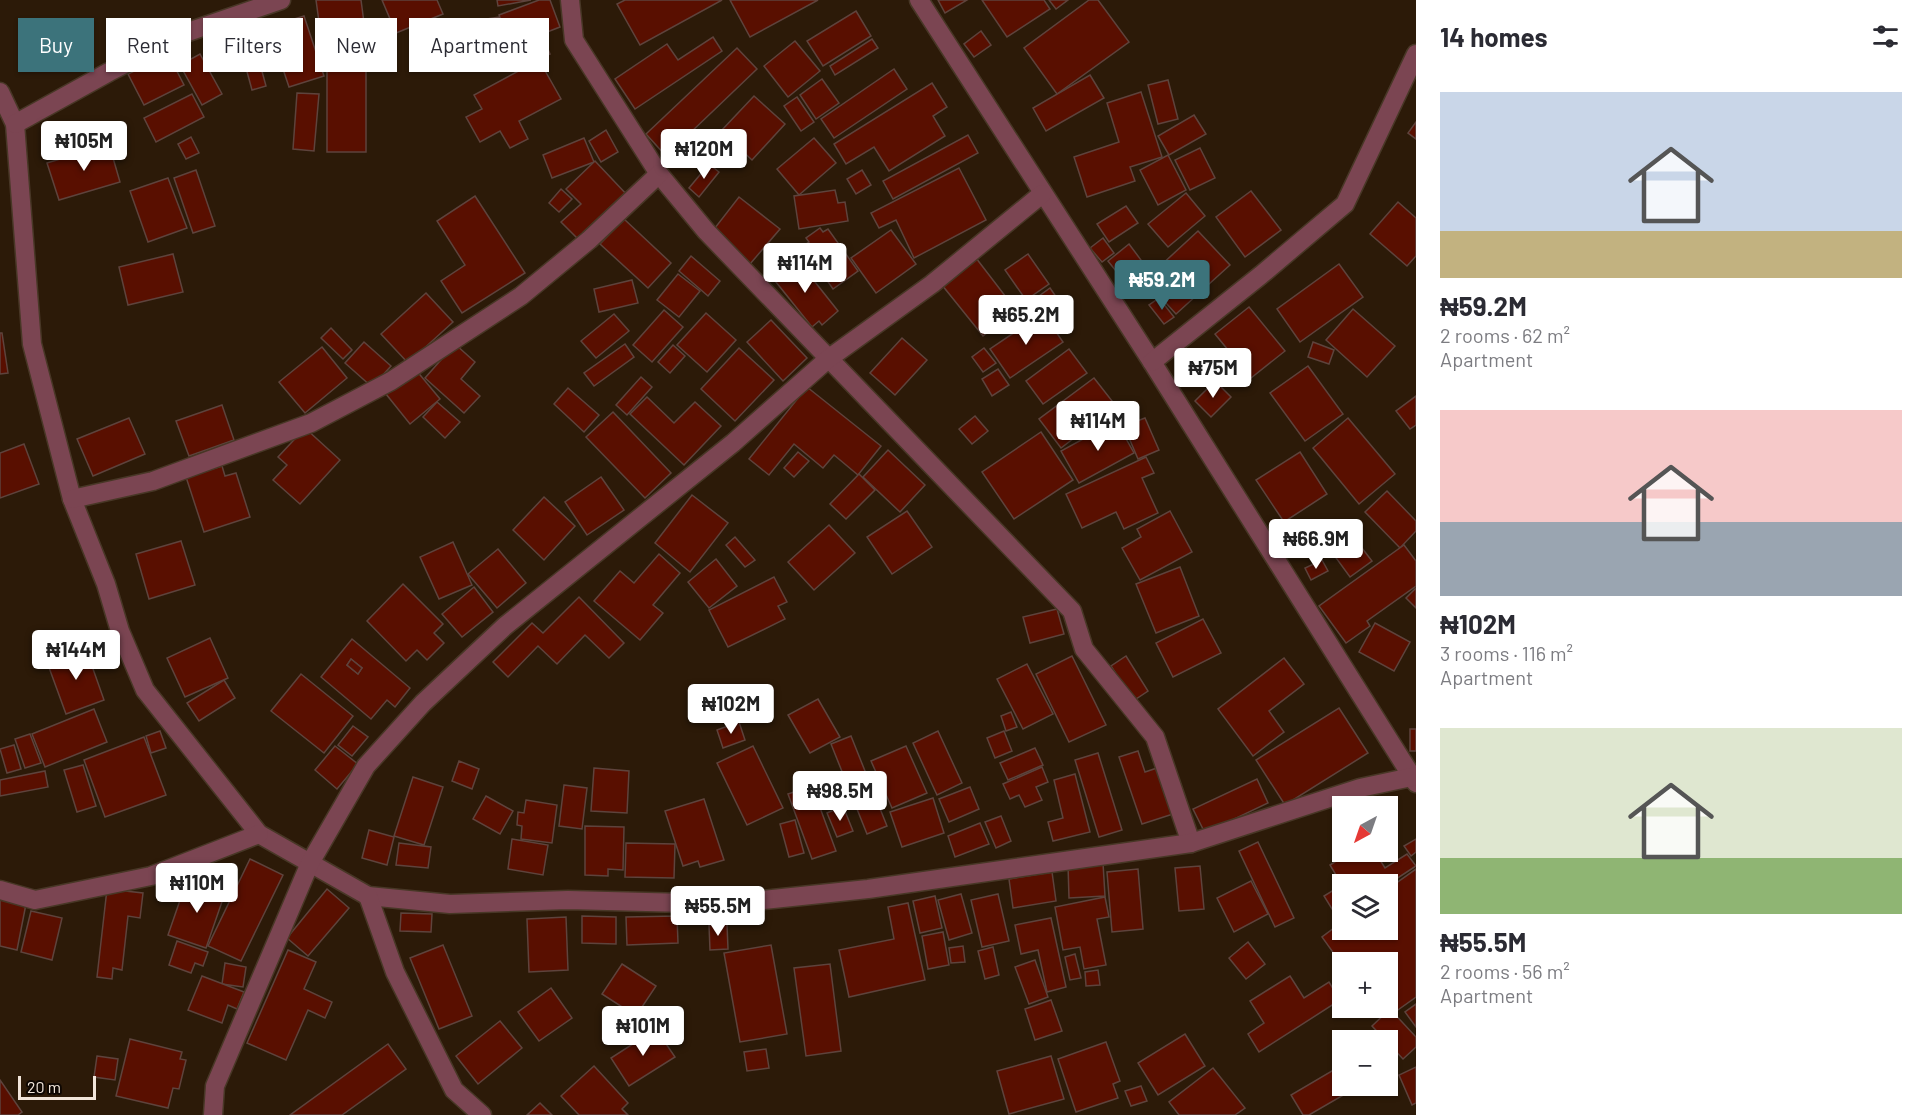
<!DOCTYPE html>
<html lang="en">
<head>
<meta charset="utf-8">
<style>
	:root { --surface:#fff; --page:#f2f2f3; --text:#2b2b33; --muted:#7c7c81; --accent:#3c737b }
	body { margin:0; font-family:Barlow,sans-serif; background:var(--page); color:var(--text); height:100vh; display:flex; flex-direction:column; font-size:22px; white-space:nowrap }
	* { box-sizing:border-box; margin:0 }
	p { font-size:20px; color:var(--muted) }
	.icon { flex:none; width:33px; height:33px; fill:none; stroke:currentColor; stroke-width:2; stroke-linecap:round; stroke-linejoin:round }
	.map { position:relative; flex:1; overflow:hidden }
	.sheet { display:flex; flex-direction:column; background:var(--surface); width:510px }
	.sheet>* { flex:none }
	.top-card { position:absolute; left:18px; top:18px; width:570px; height:54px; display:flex; gap:12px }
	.needle { width:39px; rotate:220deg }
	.tools { position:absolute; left:1332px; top:796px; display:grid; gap:12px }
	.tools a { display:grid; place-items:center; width:66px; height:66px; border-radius:0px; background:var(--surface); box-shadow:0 2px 4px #0004; font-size:30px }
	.scale { position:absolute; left:18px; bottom:15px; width:78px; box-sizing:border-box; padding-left:6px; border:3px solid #f2e6db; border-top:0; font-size:16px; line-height:21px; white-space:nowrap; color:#f2e6db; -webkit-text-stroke:4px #0e0702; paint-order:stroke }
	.price { position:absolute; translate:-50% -51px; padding:0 14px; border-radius:6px; background:#fff; color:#222; font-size:20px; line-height:39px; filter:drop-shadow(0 2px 3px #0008) }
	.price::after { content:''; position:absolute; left:50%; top:36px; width:18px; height:14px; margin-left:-9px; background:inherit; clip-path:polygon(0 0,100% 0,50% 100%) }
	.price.selected { background:var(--accent); color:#fff }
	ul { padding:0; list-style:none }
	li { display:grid; align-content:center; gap:12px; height:318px; padding:0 24px }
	li span { display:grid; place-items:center; height:186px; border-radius:0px; color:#555 }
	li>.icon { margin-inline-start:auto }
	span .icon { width:108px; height:108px; fill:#fffc; stroke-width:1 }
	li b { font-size:26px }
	h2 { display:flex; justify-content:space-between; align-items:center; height:72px; padding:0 24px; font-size:26px }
	.pill { padding:0 21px; border-radius:0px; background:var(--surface); box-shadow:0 2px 4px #0004; font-size:21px; line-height:54px }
	.pill.selected { background:var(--accent); color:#fff }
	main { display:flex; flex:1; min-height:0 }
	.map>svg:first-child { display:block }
	.building { fill:#590f00; stroke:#5e433c; stroke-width:1.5; fill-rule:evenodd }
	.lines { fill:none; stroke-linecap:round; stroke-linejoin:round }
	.minor-casing { stroke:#483726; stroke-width:21 }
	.minor { stroke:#7b4552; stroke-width:18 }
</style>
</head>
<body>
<main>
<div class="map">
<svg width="1416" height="1115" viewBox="0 0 1416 1115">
	<rect width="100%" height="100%" fill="#2c1a08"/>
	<g class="building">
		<path d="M316,0H361L368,53L324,58Z"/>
		<path d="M382,0H437L443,14L396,33Z"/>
		<path d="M497,0H531L498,6Z"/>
		<path d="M539,0H550L560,27L542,34L550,54L518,66L499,15Z"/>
		<path d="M625,0H722L640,45L617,4Z"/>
		<path d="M730,0H818L750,37Z"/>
		<path d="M938,0H967L945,13Z"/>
		<path d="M982,0H1044L1050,9L1007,37Z"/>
		<path d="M1049,0H1068L1056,9Z"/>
		<path d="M1089,0H1098L1129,42L1057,94L1024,48Z"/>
		<path d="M856,11L871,36L823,66L807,41Z"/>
		<path d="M304,16L324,76L289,87L269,27Z"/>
		<path d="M499,17L502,35L476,39L474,21Z"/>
		<path d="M981,31L991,45L974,57L964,44Z"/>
		<path d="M713,37L722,51L635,109L615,79L667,44L678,60Z"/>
		<path d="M872,39L878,48L835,75L830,66Z"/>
		<path d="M795,41L820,71L788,97L764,66Z"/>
		<path d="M505,48L508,64L494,67L491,51Z"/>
		<path d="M737,48L757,69L666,156L646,134Z"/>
		<path d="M168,54L184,85L144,105L128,74Z"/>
		<path d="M200,54L222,94L202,105L180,65Z"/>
		<path d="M327,58L366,59V152H327Z"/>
		<path d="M539,60L561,99L519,121L528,139L510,148L500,131L480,142L466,117L482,109L474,95Z"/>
		<path d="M260,64L266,86L252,90L246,68Z"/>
		<path d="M894,69L907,89L834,138L821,119Z"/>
		<path d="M1090,75L1104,98L1046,131L1033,108Z"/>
		<path d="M822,79L839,103L816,119L800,95Z"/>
		<path d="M1168,80L1178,119L1158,124L1148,85Z"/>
		<path d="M932,83L947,107L933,116L945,136L889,171L874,147L846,164L834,144Z"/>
		<path d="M1141,92L1162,157L1130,167L1135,181L1087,197L1074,157L1119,142L1107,103Z"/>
		<path d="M297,93L319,94L314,151L293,149Z"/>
		<path d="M192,94L204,117L156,142L144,118Z"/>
		<path d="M754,96L785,124L752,160L721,131Z"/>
		<path d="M797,97L814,122L801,131L784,106Z"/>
		<path d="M1194,115L1206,134L1169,155L1158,136Z"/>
		<path d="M1416,122V139L1408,133Z"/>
		<path d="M606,130L618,152L601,162L589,141Z"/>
		<path d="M968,135L978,153L893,199L883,181Z"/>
		<path d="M191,137L199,153L186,159L178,144Z"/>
		<path d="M584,138L594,162L552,178L543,155Z"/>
		<path d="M814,138L836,163L799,195L777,169Z"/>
		<path d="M109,144L120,182L59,200L47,163Z"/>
		<path d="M1200,148L1215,178L1190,190L1175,160Z"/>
		<path d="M1168,155L1186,190L1158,205L1140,170Z"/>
		<path d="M595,161L629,197L581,242L561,222L581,204L566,189Z"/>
		<path d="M709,164L719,172L699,197L689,188Z"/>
		<path d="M959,168L986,220L914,258L896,220L879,228L871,213Z"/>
		<path d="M196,170L215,226L193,233L174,178Z"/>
		<path d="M862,170L871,185L856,194L847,179Z"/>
		<path d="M168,178L187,228L148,242L130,191Z"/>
		<path d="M561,189L572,199L559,212L549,203Z"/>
		<path d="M835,190L838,203L845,202L848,221L799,229L794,196Z"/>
		<path d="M1251,191L1281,230L1245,257L1216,217Z"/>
		<path d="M1186,193L1205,216L1168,247L1148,224Z"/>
		<path d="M475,196L525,273L462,313L441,281L465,265L437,221Z"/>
		<path d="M739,197L780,229L750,264L711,233Z"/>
		<path d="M1398,202L1416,218V256L1407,266L1370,234Z"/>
		<path d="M1126,206L1138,223L1109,242L1097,224Z"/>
		<path d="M624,219L671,263L648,288L600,244Z"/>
		<path d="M820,228L823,232L828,229L858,271L833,289L803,246L809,242L806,238Z"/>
		<path d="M891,230L916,264L876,293L851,258Z"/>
		<path d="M1198,231L1230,265L1176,314L1145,280Z"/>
		<path d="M1103,238L1114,253L1102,262L1090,248Z"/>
		<path d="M1129,244L1141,260L1120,276L1108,261Z"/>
		<path d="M173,254L183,292L128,305L119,267Z"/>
		<path d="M1028,254L1049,284L1026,300L1005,270Z"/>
		<path d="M691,256L720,281L708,296L679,271Z"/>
		<path d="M796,258L838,311L822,325L819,321L812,327L772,277Z"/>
		<path d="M976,258L1016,310L983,336L942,285Z"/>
		<path d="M1339,264L1363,297L1300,342L1277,309Z"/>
		<path d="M678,274L700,291L679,317L657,300Z"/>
		<path d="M632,280L638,303L599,312L594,289Z"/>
		<path d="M1050,288L1059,301L1045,312L1035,299Z"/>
		<path d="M426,293L453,322L408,363L381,334Z"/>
		<path d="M1159,298L1174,317L1164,324L1149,305Z"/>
		<path d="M1249,307L1285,351L1251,378L1215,334Z"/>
		<path d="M1353,309L1395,346L1367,377L1326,340Z"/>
		<path d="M664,310L683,327L652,362L633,345Z"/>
		<path d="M706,313L736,340L707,372L677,345Z"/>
		<path d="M1043,313L1063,342L1010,378L990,349Z"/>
		<path d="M614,314L629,331L596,358L581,341Z"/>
		<path d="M771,320L807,358L783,381L747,342Z"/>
		<path d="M331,328L352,350L343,359L321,338Z"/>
		<path d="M0,333H2L8,373L0,374Z"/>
		<path d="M902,338L927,360L895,395L870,373Z"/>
		<path d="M364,342L391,366L372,387L345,363Z"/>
		<path d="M1313,342L1334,350L1329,364L1308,357Z"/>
		<path d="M455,344L475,362L461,379L480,396L464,413L425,378Z"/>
		<path d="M625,344L634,357L594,386L584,373Z"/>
		<path d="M673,345L685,356L670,373L658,362Z"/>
		<path d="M322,347L347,378L305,413L279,382Z"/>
		<path d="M739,348L774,380L735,421L701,389Z"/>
		<path d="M984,348L996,363L983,372L972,357Z"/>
		<path d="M1069,349L1087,373L1043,404L1026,381Z"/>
		<path d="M1207,359L1217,370L1198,386L1188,375Z"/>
		<path d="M1308,366L1343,414L1305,441L1270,393Z"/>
		<path d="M998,369L1009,385L992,396L982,379Z"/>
		<path d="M416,370L440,399L410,424L386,394Z"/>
		<path d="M641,377L652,387L627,415L616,405Z"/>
		<path d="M1094,378L1116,406L1061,448L1039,419Z"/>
		<path d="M1215,381L1231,397L1211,417L1195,401Z"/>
		<path d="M807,387L881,446L858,475L834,455L823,468L794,444L769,475L749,459Z"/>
		<path d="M568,388L599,415L584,432L554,404Z"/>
		<path d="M1416,396V425L1410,429L1396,411Z"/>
		<path d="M647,397L674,423L695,402L721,426L684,465L630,414Z"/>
		<path d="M437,402L460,422L445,438L423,417Z"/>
		<path d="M222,405L234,440L189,456L176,421Z"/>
		<path d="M613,412L671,473L645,498L586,437Z"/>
		<path d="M975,416L988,431L972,444L959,429Z"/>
		<path d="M129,418L145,454L93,476L77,439Z"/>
		<path d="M1145,418L1159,450L1138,459L1124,426Z"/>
		<path d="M1348,418L1395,474L1359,504L1313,448Z"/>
		<path d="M1116,421L1134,453L1079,483L1061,451Z"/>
		<path d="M305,428L340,460L300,504L273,480L287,465L278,457Z"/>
		<path d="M1041,432L1073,480L1014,519L982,472Z"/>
		<path d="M24,444L39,484L0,498V453Z"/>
		<path d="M888,450L925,485L900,512L863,477Z"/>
		<path d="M798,452L809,461L794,477L784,468Z"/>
		<path d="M1300,452L1327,494L1284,522L1256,480Z"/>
		<path d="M1146,457L1154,473L1142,478L1158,513L1124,529L1116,512L1082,528L1066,494Z"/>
		<path d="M222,466L225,476L236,473L250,517L204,532L186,477Z"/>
		<path d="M859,474L875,490L846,519L830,504Z"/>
		<path d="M601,477L624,510L587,535L565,502Z"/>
		<path d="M1387,491L1416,521V531L1400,548L1365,512Z"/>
		<path d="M692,495L728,523L690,572L655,543Z"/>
		<path d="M544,497L575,526L544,560L513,530Z"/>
		<path d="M907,511L932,547L892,574L867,537Z"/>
		<path d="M1170,511L1192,552L1140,580L1122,548L1141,537L1137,529Z"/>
		<path d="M829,525L855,553L814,590L788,562Z"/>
		<path d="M1352,535L1372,561L1350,577L1331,551Z"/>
		<path d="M735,537L755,560L745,567L726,545Z"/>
		<path d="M181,541L195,585L149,599L136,554Z"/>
		<path d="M453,542L472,585L439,599L420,557Z"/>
		<path d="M1404,545L1416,561V586L1367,621L1370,626L1346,643L1319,606Z"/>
		<path d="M498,549L526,583L497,608L468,574Z"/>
		<path d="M659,554L680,573L653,605L663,613L640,640L594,601L620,571L634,583Z"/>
		<path d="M716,559L737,586L709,608L688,582Z"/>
		<path d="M1322,560L1328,571L1311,580L1305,568Z"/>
		<path d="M1180,567L1199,616L1156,633L1136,584Z"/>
		<path d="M774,577L787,602L778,606L785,619L728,647L709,610Z"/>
		<path d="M403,584L443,624L434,633L444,643L427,660L417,650L406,661L367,621Z"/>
		<path d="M474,587L493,612L462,637L442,614Z"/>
		<path d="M1416,588V608L1406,598Z"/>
		<path d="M579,597L624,643L609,658L585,635L557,664L538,646L508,677L493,662L532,623L543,633Z"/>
		<path d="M1057,609L1064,634L1030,643L1023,617Z"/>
		<path d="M1203,619L1221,653L1173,677L1156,643Z"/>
		<path d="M1375,623L1410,642L1394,671L1359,652Z"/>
		<path d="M210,638L228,678L185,697L167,658Z"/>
		<path d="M352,639L410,688L395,707L387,700L371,719L321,677ZM351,659L362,668L358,674L347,665Z"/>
		<path d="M86,649L104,700L66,714L47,662Z"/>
		<path d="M1072,656L1106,725L1069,742L1036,674Z"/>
		<path d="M1126,656L1148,691L1133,701L1111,666Z"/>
		<path d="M1284,658L1304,684L1269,711L1284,732L1253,756L1218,709Z"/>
		<path d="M351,659L362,668L358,674L347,665Z"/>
		<path d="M1027,664L1053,714L1023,729L997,679Z"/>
		<path d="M301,674L353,716L324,753L271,711Z"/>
		<path d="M224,680L235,698L199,721L187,703Z"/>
		<path d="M818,699L840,737L810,753L788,715Z"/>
		<path d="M1339,708L1368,753L1285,805L1256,760Z"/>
		<path d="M94,709L107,742L45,767L32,734Z"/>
		<path d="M1011,712L1017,727L1006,731L1001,716Z"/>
		<path d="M739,722L745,740L723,748L717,730Z"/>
		<path d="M353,726L368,737L352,756L338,745Z"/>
		<rect x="1410" y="729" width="6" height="22"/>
		<path d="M160,731L166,748L151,753L146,736Z"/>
		<path d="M938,731L962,783L937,795L913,743Z"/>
		<path d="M1004,731L1012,751L995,758L987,738Z"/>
		<path d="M30,734L41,763L25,768L15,739Z"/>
		<path d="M851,736L887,826L867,834L831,744Z"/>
		<path d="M144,737L166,795L105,817L84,760Z"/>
		<path d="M14,745L21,769L7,773L0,749Z"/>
		<path d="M335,746L358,764L337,789L315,770Z"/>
		<path d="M753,746L783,808L747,825L717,763Z"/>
		<path d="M906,746L927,793L892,808L871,761Z"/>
		<path d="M1035,748L1043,765L1008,780L1000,763Z"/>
		<path d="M1138,751L1145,772L1157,768L1173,814L1142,824L1119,757Z"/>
		<path d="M1098,753L1122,830L1099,837L1075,760Z"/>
		<path d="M459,761L479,769L472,789L452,781Z"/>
		<path d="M83,765L96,806L77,812L64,770Z"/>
		<path d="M1042,767L1048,782L1036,787L1042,800L1025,807L1019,795L1010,799L1003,784Z"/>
		<path d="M594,768L629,771L627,813L591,811Z"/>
		<path d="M45,771L48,787L0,796V780Z"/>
		<path d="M1075,774L1090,832L1053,841L1048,822L1063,818L1054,780Z"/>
		<path d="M413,777L443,787L424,845L394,836Z"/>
		<path d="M1257,779L1268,803L1205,833L1193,809Z"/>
		<path d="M564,785L587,788L582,829L559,826Z"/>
		<path d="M812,786L836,851L812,859L788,794Z"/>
		<path d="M970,787L979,809L949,822L939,799Z"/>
		<path d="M486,796L513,811L500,834L473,819Z"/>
		<path d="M1387,797L1397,806L1388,815V807H1378Z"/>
		<path d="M933,798L944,833L902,847L890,812Z"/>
		<path d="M704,799L724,860L700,867L698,861L683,866L665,811Z"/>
		<path d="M526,800L557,805L552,843L521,839L522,826L517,825L518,812L524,813Z"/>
		<path d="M843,806L853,831L837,837L827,813Z"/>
		<path d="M1001,816L1011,841L996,848L985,822Z"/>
		<path d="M795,820L804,853L789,857L780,824Z"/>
		<path d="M980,823L989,844L955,857L948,836Z"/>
		<path d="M585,826L624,827L623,870L608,869V876L585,875Z"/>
		<path d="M369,830L394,837L387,865L362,858Z"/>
		<path d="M512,839L548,845L543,875L508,869Z"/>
		<path d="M1416,839V852L1411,856L1404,846Z"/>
		<path d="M1258,842L1294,918L1275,927L1239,851Z"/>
		<path d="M399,843L431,847L428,868L396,865Z"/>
		<path d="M626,843L675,844L674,878L625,877Z"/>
		<path d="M1350,852H1375L1385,868L1407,854L1416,866L1387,885H1342V914L1337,917L1324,896L1342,885L1330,865Z"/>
		<path d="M250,859L283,875L241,961L208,946Z"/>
		<path d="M1103,863L1105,896L1069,898L1068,865Z"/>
		<path d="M1200,866L1204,909L1179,911L1175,868Z"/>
		<path d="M1138,869L1143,929L1112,932L1107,872Z"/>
		<path d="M1416,869V997L1395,1012L1388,1001V963H1342V965L1322,937L1342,922V930H1388V889Z"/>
		<path d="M1052,872L1056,901L1013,908L1009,879Z"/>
		<path d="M187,880L225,893L206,948L168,935Z"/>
		<path d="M1251,881L1268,914L1234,932L1217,898Z"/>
		<path d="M107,889L143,893L140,918L128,916L122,970L113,968L112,979L97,977Z"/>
		<path d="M327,889L349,908L308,956L287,938Z"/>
		<path d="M961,894L972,933L949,940L938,900Z"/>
		<path d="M998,894L1009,941L982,947L971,900Z"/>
		<path d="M935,896L942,928L920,933L913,901Z"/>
		<path d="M1105,897L1109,917L1097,919L1106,965L1084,969L1080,947L1063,950L1055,907Z"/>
		<path d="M0,899L26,904L17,950L0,946Z"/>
		<path d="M908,903L925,980L849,997L839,950L894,939L888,907Z"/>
		<path d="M31,911L62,918L52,960L21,952Z"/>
		<path d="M401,913L432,914L431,932L400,931Z"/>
		<path d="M582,916L616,917V944L582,943Z"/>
		<path d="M677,916L678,943L627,945L626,917Z"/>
		<path d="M566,917L568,970L529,972L527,919Z"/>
		<path d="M1051,918L1066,987L1047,992L1038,950L1021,954L1015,925Z"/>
		<path d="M727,924L728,949L710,950L709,925Z"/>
		<path d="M943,932L949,965L928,969L922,936Z"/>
		<path d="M177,941L208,952L203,966L195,963L191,973L169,965Z"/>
		<path d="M1248,942L1265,964L1246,979L1229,958Z"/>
		<path d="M443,945L472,1016L439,1029L410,958Z"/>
		<path d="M771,945L787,1034L740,1042L724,953Z"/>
		<path d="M963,946L965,962L951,963L949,948Z"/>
		<path d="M993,947L999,975L985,979L978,951Z"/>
		<path d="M288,950L316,962L304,989L332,1002L325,1018L308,1010L286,1060L247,1043Z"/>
		<path d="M1075,954L1081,978L1070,980L1065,957Z"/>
		<path d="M1035,960L1048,997L1029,1004L1015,967Z"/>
		<path d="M225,963L246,967L243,987L222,984Z"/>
		<path d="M622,964L656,986L636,1016L602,994Z"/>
		<path d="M830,964L841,1051L806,1056L794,968Z"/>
		<path d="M1098,970L1100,985L1086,986L1085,972Z"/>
		<path d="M202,976L244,992L237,1009L228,1005L222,1023L188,1010Z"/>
		<path d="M1290,976L1304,998L1329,982L1340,1000L1259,1052L1248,1034L1264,1023L1250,1001Z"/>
		<path d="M551,988L572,1018L539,1041L518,1012Z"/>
		<path d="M1051,1000L1062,1031L1035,1040L1025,1009Z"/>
		<path d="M1416,1004V1027L1405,1012Z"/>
		<path d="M1390,1009L1416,1037V1047L1403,1059L1372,1026Z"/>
		<path d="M500,1021L522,1048L478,1084L456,1056Z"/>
		<path d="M656,1029L675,1057L629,1086L611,1058Z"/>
		<path d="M1185,1034L1205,1066L1158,1095L1138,1063Z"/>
		<path d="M130,1039L182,1052L180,1059L186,1060L179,1089L173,1088L168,1108L116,1096Z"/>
		<path d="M1106,1042L1120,1081L1113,1084L1118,1098L1076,1112L1058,1059Z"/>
		<path d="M388,1044L406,1069L342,1115H290Z"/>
		<path d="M766,1049L769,1068L747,1071L744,1052Z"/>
		<path d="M97,1056L118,1059L115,1080L94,1077Z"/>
		<path d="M1051,1056L1064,1099L1009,1114L997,1071Z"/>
		<path d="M1342,1065V1086H1359L1309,1115H1303L1291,1095Z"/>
		<path d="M594,1066L628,1103L622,1109L628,1115H579L561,1096Z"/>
		<path d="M1416,1067V1103L1412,1105L1399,1075Z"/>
		<path d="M1213,1068L1245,1108L1235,1115H1179L1169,1102Z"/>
		<path d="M0,1080L22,1112L18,1115H0Z"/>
		<path d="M1141,1086L1147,1101L1131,1106L1125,1091Z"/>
		<path d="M540,1103L552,1115H527Z"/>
	</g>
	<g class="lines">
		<g class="minor-casing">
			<g id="minor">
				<path d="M570,0L574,40L659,174L706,231L1072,611L1084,649L1155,737L1191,843"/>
				<path d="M919,0L1152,362L1416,783"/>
				<path d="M0,92L15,124L32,344L72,499L106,584L120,631L145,690L259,834L368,896L450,904L568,900L725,904L868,889L1191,843L1360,788L1416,776"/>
				<path d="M15,124L109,72L185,33L281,0"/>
				<path d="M1152,362L1261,275L1345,204L1416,54"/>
				<path d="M72,499L153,481L311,423L391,381L521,296L589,240L659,174"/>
				<path d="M0,890L35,900L151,876L259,834"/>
				<path d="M368,896L395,972L454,1090L482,1115"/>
				<path d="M213,1115L215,1086L310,863L366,766L423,703L505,626L733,443L828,359L932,284L1042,194"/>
			</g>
		</g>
		<use href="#minor" class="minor"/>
	</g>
</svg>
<div class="tools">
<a><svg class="needle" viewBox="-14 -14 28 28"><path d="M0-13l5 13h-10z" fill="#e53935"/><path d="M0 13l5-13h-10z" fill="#7c7c81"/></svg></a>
<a><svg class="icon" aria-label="layers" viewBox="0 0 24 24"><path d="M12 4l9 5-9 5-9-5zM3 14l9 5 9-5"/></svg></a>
<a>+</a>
<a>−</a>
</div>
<div class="scale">20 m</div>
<b class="price" style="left:84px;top:172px">₦105M</b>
<b class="price" style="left:704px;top:180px">₦120M</b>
<b class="price" style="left:805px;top:294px">₦114M</b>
<b class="price selected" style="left:1162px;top:311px">₦59.2M</b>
<b class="price" style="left:1026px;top:346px">₦65.2M</b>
<b class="price" style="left:1213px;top:399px">₦75M</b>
<b class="price" style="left:1098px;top:452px">₦114M</b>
<b class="price" style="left:1316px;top:570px">₦66.9M</b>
<b class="price" style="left:76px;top:681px">₦144M</b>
<b class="price" style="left:731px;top:735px">₦102M</b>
<b class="price" style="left:840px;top:822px">₦98.5M</b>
<b class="price" style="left:197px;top:914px">₦110M</b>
<b class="price" style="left:718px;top:937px">₦55.5M</b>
<b class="price" style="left:643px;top:1057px">₦101M</b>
<div class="top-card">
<a class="pill selected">Buy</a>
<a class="pill">Rent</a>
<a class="pill">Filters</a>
<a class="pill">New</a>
<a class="pill">Apartment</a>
</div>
</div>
<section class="sheet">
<h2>14 homes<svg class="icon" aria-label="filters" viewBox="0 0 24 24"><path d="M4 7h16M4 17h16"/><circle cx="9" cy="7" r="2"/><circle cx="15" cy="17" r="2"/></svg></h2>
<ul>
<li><span style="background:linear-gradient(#c9d6e8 75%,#c2b280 0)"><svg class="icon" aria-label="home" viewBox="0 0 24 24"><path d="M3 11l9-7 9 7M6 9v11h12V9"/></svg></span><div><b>₦59.2M</b><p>2 rooms · 62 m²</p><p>Apartment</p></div></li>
<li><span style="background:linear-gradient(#f6c9c9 60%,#9aa5b1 0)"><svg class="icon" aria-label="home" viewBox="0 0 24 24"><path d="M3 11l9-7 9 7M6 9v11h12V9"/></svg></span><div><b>₦102M</b><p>3 rooms · 116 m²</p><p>Apartment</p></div></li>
<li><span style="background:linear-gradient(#dfe7d0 70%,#8fb573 0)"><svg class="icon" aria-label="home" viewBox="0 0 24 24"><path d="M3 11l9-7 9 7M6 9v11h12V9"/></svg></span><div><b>₦55.5M</b><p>2 rooms · 56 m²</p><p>Apartment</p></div></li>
</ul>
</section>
</main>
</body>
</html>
